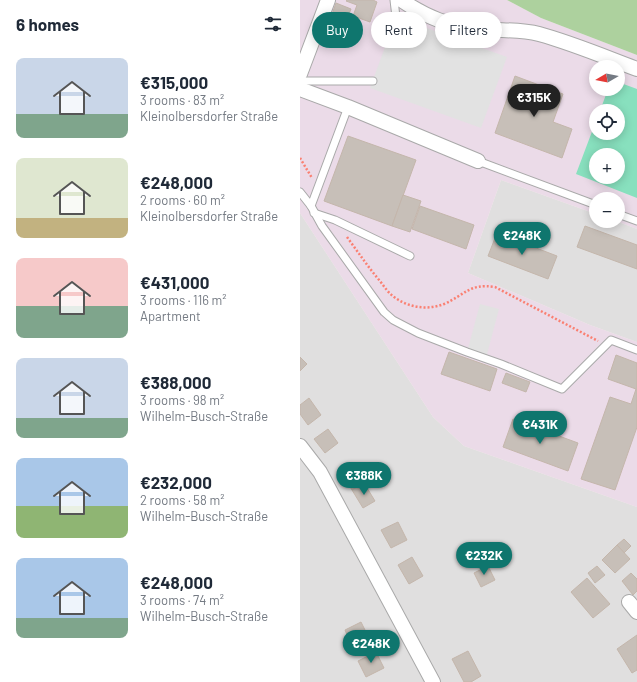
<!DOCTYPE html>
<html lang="en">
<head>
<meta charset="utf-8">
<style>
	:root { --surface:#fff; --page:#f6f6f7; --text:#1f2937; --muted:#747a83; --accent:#0f766e }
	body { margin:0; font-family:Barlow,sans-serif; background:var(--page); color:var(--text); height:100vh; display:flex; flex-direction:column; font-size:15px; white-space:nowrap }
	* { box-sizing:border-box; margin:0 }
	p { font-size:13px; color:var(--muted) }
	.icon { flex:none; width:22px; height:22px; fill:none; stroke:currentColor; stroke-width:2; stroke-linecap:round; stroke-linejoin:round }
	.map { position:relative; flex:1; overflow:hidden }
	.side { display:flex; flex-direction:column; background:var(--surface); width:300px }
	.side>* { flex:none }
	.hud { position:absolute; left:12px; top:12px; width:265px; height:36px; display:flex; gap:8px }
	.needle { width:26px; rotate:260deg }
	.fabs { position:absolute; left:289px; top:60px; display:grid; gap:8px }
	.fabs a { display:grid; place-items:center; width:36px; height:36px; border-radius:50%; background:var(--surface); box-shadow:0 2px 10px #0003; font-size:20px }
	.price { position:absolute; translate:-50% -34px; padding:0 9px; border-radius:14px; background:var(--accent); color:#fff; font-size:13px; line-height:26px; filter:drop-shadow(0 1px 2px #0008) }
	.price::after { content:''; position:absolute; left:50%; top:24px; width:12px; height:9px; margin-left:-6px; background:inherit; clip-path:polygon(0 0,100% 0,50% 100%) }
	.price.active { background:#222; color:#fff }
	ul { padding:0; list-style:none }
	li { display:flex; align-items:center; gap:12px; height:100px; padding:0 16px }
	li span { display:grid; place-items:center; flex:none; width:112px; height:80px; border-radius:8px; color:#555 }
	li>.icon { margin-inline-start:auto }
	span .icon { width:48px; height:48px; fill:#fffc; stroke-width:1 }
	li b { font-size:17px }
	h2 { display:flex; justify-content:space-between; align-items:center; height:48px; padding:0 16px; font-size:17px }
	.chip { padding:0 14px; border-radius:18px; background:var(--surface); box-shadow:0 2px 10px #0003; font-size:14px; line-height:36px }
	.chip.active { background:var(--accent); color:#fff }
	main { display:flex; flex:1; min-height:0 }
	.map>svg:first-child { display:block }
	.residential { fill:#e0dfdf }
	.industrial { fill:#ebdbe8; fill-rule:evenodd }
	.forest { fill:#add19e }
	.pitch { fill:#88e0be; fill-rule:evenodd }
	.parking { fill:#e2e2e2 }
	.building { fill:#c7bfb8; stroke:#c4b6ab }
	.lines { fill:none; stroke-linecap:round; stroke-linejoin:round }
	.service-casing { stroke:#a9a9a9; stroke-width:9 }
	.minor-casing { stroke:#a9a9a9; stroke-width:16 }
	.path { stroke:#fa8072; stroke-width:2.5; stroke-dasharray:2 2; stroke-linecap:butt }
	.service { stroke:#fff; stroke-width:7 }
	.minor { stroke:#fff; stroke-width:14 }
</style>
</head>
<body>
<main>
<section class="side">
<h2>6 homes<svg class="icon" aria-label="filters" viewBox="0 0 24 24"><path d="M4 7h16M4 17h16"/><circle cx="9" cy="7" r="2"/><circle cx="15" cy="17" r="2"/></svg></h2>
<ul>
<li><span style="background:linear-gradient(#c9d6e8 70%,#7fa58c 0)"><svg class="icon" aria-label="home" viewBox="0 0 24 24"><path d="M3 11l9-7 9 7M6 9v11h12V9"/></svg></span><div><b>€315,000</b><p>3 rooms · 83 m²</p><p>Kleinolbersdorfer Straße</p></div></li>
<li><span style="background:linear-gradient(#dfe7d0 75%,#c2b280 0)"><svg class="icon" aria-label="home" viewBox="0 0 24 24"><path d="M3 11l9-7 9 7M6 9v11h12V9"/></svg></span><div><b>€248,000</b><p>2 rooms · 60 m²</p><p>Kleinolbersdorfer Straße</p></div></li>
<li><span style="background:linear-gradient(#f6c9c9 60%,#7fa58c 0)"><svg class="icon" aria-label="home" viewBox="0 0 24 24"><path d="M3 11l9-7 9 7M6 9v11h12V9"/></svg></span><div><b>€431,000</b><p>3 rooms · 116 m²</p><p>Apartment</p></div></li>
<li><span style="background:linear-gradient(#c9d6e8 75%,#7fa58c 0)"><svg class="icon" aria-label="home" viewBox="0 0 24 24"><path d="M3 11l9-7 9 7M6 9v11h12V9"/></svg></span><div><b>€388,000</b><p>3 rooms · 98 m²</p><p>Wilhelm-Busch-Straße</p></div></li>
<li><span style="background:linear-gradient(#a9c7e8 60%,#8fb573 0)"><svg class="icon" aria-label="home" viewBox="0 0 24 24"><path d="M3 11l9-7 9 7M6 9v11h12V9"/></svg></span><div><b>€232,000</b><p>2 rooms · 58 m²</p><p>Wilhelm-Busch-Straße</p></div></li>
<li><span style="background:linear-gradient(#a9c7e8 75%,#7fa58c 0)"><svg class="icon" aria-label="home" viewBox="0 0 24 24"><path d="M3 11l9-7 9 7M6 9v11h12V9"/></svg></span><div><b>€248,000</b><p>3 rooms · 74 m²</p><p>Wilhelm-Busch-Straße</p></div></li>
</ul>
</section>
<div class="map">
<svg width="337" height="682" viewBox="0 0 337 682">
	<rect width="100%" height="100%" fill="#f2efe9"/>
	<g class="residential">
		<path d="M201,180L296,214V221H316L337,229V342L290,325L168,273Z"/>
		<path d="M0,213L133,417L164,446L337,507V682H0Z"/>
	</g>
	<path class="industrial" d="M0,0H207L241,18L337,55V229L316,221H318V199H296V214L201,180L168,273L290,325L337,342V507L164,446L133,417L0,213ZM296,67H318V89H296ZM296,111H318V133H296ZM296,155H318V177H296Z"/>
	<path class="forest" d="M207,0H337V55L241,18Z"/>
	<path class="pitch" d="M318,82L337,89V198L276,174L296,121V133H318V111H300L308,89H318ZM296,155H318V177H296Z"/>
	<g class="parking">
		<path d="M96,17L207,57L181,128L70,88Z"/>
		<path d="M180,304L199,309L186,358L167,352Z"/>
	</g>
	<g class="building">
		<path d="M47,0H73L77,2L70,22L53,16L57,5L46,1Z"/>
		<path d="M36,3L51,9L43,28L29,23Z"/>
		<path d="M215,76L263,94L253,122L272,129L262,158L195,133Z"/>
		<path d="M48,136L116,160L92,226L24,201Z"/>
		<path d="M103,195L121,201L110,232L92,226Z"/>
		<path d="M120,206L174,225L166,249L112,229Z"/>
		<path d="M285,226L337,245V269L277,247Z"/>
		<path d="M197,233L257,256L248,279L188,256Z"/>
		<path d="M149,352L197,369L190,391L141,374Z"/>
		<path d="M316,355L337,363V427L315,490L281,479L310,397L331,404L336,389L308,379Z"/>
		<path d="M0,357L7,364L0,371Z"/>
		<path d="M206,373L230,382L226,392L202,383Z"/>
		<path d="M9,398L21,415L8,425L0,414V405Z"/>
		<path d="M213,419L278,443L268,471L203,447Z"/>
		<path d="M28,429L38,443L25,453L14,439Z"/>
		<path d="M53,466L64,483L52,490L42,473Z"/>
		<path d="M64,483L75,501L63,508L52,490Z"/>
		<path d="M98,522L107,540L91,548L81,530Z"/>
		<path d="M324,539L331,546L324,553L317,545Z"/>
		<path d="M317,545L330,559L315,573L302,560Z"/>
		<path d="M112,557L123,576L109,584L98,565Z"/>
		<path d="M188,566L195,580L181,587L174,573Z"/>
		<path d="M297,566L305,575L295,583L288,573Z"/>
		<path d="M331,573L337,579V591L333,595L322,581Z"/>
		<path d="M287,578L310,604L293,618L271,592Z"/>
		<path d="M61,622L68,636L51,644L45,630Z"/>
		<path d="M337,635V670L332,673L317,649Z"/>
		<path d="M168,651L181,676L171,682H164L152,659Z"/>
		<path d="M76,652L84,668L66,677L58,661Z"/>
	</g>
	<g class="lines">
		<g class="service-casing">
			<g id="service">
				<path d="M94,0L96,17"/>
				<path d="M0,81H73"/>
				<path d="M178,161L296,205"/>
				<path d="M0,192L11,206L22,226L84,312L93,320L118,333L167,352L201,364L262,389L311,340L337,350"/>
				<path d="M11,206L48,107"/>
				<path d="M14,213L35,220L110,256"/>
				<path d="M318,214L337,221"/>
			</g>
		</g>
		<g class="minor-casing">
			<g id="minor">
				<path d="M101,0C126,17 150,27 181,29C200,31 220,29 239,34C272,43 305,57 337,69"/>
				<path d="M0,74L28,0"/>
				<path d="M0,89L48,107L178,161"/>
				<path d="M0,446L20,472L133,682"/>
				<path d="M329,602L337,612"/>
			</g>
		</g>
		<g class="path">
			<path d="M0,158L12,178"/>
			<path d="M47,237C58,252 68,267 80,281C85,288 90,295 97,299C111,308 129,310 144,304C165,295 169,283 195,287L298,341"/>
		</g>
		<use href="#service" class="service"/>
		<use href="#minor" class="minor"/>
	</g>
</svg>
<div class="fabs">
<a><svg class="needle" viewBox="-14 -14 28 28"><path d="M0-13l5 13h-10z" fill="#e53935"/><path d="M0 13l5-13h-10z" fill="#747a83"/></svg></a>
<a><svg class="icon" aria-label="locate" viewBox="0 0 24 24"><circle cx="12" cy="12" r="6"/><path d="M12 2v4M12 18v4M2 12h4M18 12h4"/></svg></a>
<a>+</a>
<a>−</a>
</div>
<b class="price active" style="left:234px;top:118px">€315K</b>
<b class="price" style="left:222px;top:256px">€248K</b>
<b class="price" style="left:240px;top:445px">€431K</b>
<b class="price" style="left:64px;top:496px">€388K</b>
<b class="price" style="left:184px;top:576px">€232K</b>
<b class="price" style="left:71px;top:664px">€248K</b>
<div class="hud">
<a class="chip active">Buy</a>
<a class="chip">Rent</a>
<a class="chip">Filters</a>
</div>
</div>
</main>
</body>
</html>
